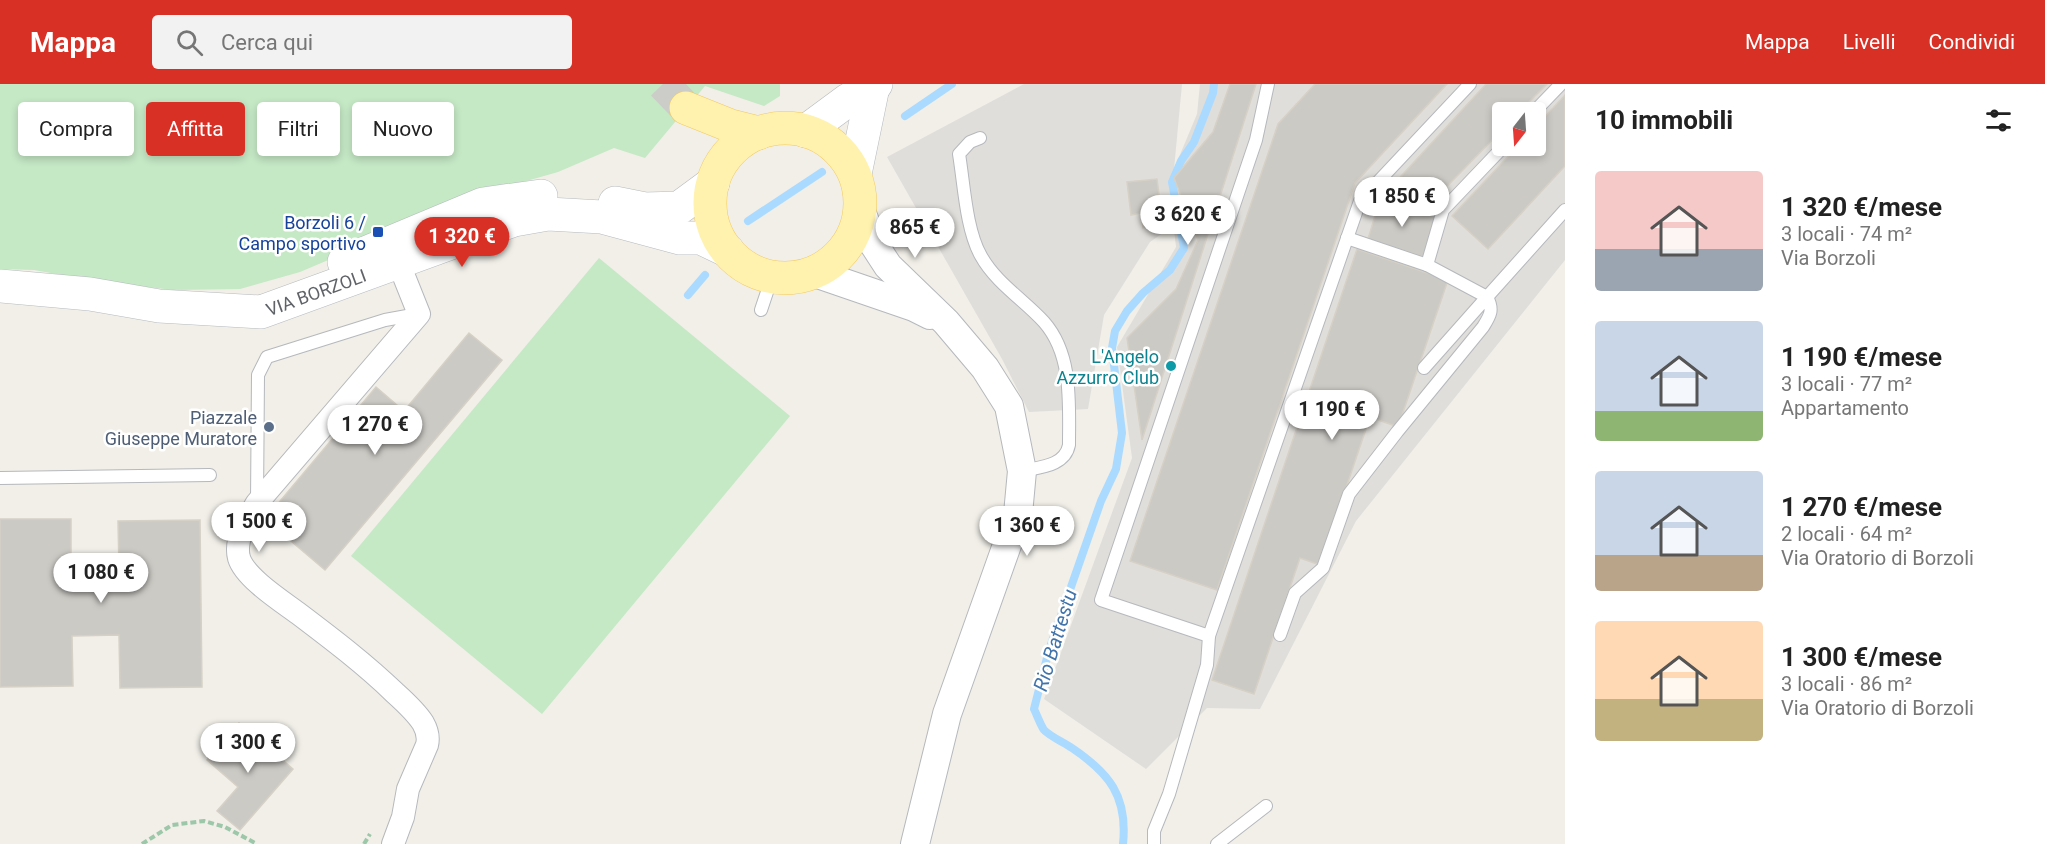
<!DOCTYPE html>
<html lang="it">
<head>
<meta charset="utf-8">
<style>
	:root { --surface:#fff; --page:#f2f2f2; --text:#222; --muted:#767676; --accent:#d93025 }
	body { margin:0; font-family:Roboto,sans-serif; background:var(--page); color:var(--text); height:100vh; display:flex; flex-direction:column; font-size:22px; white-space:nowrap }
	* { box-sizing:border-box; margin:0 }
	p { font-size:20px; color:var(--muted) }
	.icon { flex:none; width:33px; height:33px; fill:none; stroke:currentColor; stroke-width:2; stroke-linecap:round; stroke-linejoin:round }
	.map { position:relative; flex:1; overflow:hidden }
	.panel { display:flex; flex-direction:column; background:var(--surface); width:480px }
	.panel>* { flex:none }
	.banner { position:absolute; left:18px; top:18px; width:570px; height:54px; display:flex; gap:12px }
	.needle { width:39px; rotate:197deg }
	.fabs { position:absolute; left:1492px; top:18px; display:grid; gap:12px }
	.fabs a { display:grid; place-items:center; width:54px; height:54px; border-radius:6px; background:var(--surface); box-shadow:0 3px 9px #0003; font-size:30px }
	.price { position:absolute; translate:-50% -51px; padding:0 14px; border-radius:21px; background:#fff; color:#222; font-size:20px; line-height:39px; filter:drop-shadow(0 2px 3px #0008) }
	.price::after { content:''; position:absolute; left:50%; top:36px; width:18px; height:14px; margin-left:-9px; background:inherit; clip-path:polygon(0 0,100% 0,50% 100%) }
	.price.active { background:var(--accent); color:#fff }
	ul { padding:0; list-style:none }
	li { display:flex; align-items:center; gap:18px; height:150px; padding:0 30px }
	li span { display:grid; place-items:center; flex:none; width:168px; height:120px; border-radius:6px; color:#555 }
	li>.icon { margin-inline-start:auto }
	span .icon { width:72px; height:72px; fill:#fffc; stroke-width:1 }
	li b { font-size:26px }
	h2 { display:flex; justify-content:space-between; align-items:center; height:72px; padding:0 30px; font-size:26px }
	.tag { padding:0 21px; border-radius:6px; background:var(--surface); box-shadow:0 3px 9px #0003; font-size:21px; line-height:54px }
	.tag.active { background:var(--accent); color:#fff }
	header { display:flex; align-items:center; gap:36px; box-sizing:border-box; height:84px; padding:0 30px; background:var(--accent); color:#fff }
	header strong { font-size:28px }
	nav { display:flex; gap:33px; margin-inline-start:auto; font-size:21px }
	.search { width:420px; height:54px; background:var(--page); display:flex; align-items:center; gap:15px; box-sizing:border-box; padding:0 21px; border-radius:6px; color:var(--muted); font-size:22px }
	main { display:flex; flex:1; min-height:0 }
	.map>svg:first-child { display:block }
	.industrial { fill:#e0deda; fill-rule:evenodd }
	.green { fill:#c5e8c5 }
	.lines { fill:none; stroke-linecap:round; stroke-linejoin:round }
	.stream { stroke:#aadaff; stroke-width:8 }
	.building { fill:#cccac5; stroke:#d6d1c6; stroke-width:1.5 }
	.primary-tunnel { stroke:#ccccc8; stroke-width:33; stroke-dasharray:33 16; stroke-linecap:butt }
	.service-casing { stroke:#b5b8bc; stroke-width:14 }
	.minor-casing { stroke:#b5b8bc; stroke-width:24 }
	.tertiary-casing { stroke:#b5b8bc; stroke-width:30 }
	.secondary-casing { stroke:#b6babf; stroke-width:34 }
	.primary-casing { stroke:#f2c960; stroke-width:34 }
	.path { stroke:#9cc7a9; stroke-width:4; stroke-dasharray:6 3; stroke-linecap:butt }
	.service { stroke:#fff; stroke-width:12 }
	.minor { stroke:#fff; stroke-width:22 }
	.tertiary { stroke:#fff; stroke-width:28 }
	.secondary { stroke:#fff; stroke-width:33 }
	.primary { stroke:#fff2af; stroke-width:33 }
	.transit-dot { fill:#1a4fb4; stroke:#fff; stroke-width:2 }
	.culture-dot { fill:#0f9aa8; stroke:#fff; stroke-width:2 }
	.service-dot { fill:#5c6f8a; stroke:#fff; stroke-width:2 }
	.labels { text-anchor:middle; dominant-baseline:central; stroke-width:5; stroke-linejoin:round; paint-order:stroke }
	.transit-label { font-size:18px; fill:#164399; stroke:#fff; text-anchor:end }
	.street-label { font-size:18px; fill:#5f6368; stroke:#fff }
	.culture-label { font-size:18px; fill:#0d838f; stroke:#fff; text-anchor:end }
	.service-label { font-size:18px; fill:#4e5e75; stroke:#fff; text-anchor:end }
	.water-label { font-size:20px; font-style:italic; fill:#4174aa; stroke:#fff }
</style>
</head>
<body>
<header>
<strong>Mappa</strong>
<div class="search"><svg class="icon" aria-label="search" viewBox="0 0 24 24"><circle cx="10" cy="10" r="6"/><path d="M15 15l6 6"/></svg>Cerca qui</div>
<nav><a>Mappa</a><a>Livelli</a><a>Condividi</a></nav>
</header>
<main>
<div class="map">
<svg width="1565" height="760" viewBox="0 0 1565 760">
	<rect width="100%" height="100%" fill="#f1efe8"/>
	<path class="industrial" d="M1024,0H1182L1174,85L1197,30L1200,0H1565V176L1356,437L1260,625L1207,624L1146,685L1044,615L1132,374L1117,263L1176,163L1171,120L1167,146L1150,158L1104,231L1088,325L1029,328L1002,275L887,73ZM1503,28H1536V62H1503Z"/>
	<g class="green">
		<path d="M0,0H780V12L764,22L705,2L645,74L614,64L558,88L491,107L300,188L240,205L173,206L96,197L34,186L0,185Z"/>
		<path d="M599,174L790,332L542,630L351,472Z"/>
	</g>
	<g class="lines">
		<g class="stream">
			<path d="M905,32L952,0"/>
			<path d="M748,137L822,88"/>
			<path d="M688,211L705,191"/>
			<path d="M1123,760C1128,712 1109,689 1072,664C1063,658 1051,653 1044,646C1040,640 1037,631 1034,625L1049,566L1101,417L1116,385L1122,349L1112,264L1115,247L1127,227L1143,209L1170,186L1184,164L1172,98L1181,77L1194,58L1213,9L1214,0"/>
		</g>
	</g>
	<g class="building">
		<path d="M1230,0H1256L1142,356L1127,254L1176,205L1198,156L1174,94L1213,48Z"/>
		<path d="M1315,0H1447L1355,99L1217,506L1130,477L1278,40Z"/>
		<path d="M1486,0H1547L1519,28H1503V45L1422,128L1380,115Z"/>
		<path d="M1565,11V82L1488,165L1452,132L1518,62H1536V42Z"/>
		<path d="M1157,95L1163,141L1143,144L1141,129L1131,131L1127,98Z"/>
		<path d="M1380,115L1437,132L1424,173L1368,155Z"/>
		<path d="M1357,165L1448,196L1398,343L1370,333L1320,481L1300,474L1254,610L1212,596Z"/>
		<path d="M469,249L502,276L325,486L265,435L376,303L404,327Z"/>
		<path d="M0,435H71V486L119,485L118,437L200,436L202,603L120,604L119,551L72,552L73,602L0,603Z"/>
		<path d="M239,639L293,685L240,746L217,727L238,703L207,676Z"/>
	</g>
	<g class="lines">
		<path class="primary-tunnel" d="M663,0L686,24"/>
		<g class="service-casing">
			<g id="service">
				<path d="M1268,0L1256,56L1101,516L1209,552L1360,117L1470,0"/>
				<path d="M1534,28L1561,0"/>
				<path d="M980,54L970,58L959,70C964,100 966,146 981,172C996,199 1024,216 1044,238C1073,271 1069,320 1069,361C1065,382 1040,383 1022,387"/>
				<path d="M1347,154L1427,181L1443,126L1504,62"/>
				<path d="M1427,181L1487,213L1565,126"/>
				<path d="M761,226L772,193"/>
				<path d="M0,394L210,391"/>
				<path d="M257,418L258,291L267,273L385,236L418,230"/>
				<path d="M1280,551L1295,509L1323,484L1349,410L1397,348L1483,243C1490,232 1494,226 1487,213L1424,284"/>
				<path d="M1154,760V747L1169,710L1207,581L1209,552"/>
				<path d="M1217,760L1266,722"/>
			</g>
		</g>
		<g class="minor-casing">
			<path id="minor" d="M393,760L403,733L408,705L427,661C429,653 427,646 423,639C416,628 405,618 395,609C365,580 332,555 299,530C283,518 245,494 239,474C234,455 248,434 257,419L419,230L393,165"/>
		</g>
		<g class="tertiary-casing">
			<g id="tertiary">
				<path d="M861,127L873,159L888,182L946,238L985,284L1009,322L1022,387L1018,430L947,630L915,760"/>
				<path d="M815,189L914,223L930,231"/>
			</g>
		</g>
		<g class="secondary-casing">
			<g id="secondary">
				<path d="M806,47L848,16L876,0"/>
				<path d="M855,90L873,3"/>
				<path d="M615,119L645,125L679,124L713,99"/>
				<path d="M344,178L483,120L541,112"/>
				<path id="s1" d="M0,202L90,210L159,222L261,228L514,136L548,130L602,133L680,154H701L728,167"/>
			</g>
		</g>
		<g class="primary-casing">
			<g id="primary">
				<path d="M686,24L731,42L759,49"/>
				<circle cx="785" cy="119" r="75"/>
			</g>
		</g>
		<g class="path">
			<path d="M142,760L172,741L204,737L225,743L257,760"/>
			<path d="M364,760L370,750"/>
		</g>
		<use href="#service" class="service"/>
		<use href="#minor" class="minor"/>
		<use href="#tertiary" class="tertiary"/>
		<use href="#secondary" class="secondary"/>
		<use href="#primary" class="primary"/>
	</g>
	<rect class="transit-dot" x="372" y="142" width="12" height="12" rx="3"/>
	<circle class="culture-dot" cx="1171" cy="282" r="6"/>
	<circle class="service-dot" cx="269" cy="343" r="6"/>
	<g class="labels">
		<g class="transit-label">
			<text x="366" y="138">Borzoli 6 /<tspan x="366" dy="21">Campo sportivo</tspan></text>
		</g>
		<g class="street-label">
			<text stroke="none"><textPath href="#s1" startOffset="321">VIA BORZOLI</textPath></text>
		</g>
		<g class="culture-label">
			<text x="1159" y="272">L'Angelo<tspan x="1159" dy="21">Azzurro Club</tspan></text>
		</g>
		<g class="service-label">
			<text x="257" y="333">Piazzale<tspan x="257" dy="21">Giuseppe Muratore</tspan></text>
		</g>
		<g class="water-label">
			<text transform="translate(1055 556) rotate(-73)">Rio Battestu</text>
		</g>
	</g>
</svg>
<div class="fabs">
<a><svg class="needle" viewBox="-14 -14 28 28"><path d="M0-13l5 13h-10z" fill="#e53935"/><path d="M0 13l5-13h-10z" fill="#767676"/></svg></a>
</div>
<b class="price" style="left:1402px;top:144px">1 850 €</b>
<b class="price" style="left:1188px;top:162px">3 620 €</b>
<b class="price" style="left:915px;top:175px">865 €</b>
<b class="price active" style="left:462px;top:184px">1 320 €</b>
<b class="price" style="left:1332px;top:357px">1 190 €</b>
<b class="price" style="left:375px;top:372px">1 270 €</b>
<b class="price" style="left:259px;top:469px">1 500 €</b>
<b class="price" style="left:1027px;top:473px">1 360 €</b>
<b class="price" style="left:101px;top:520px">1 080 €</b>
<b class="price" style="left:248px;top:690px">1 300 €</b>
<div class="banner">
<a class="tag">Compra</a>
<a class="tag active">Affitta</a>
<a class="tag">Filtri</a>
<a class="tag">Nuovo</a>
</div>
</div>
<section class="panel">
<h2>10 immobili<svg class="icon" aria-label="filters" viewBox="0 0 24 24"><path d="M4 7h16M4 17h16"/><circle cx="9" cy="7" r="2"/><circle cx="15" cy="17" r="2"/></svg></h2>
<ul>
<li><span style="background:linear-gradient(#f6c9c9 65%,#9aa5b1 0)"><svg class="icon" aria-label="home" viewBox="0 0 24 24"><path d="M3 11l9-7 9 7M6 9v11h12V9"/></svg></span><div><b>1 320 €/mese</b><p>3 locali · 74 m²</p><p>Via Borzoli</p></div></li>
<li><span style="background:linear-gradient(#c9d6e8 75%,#8fb573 0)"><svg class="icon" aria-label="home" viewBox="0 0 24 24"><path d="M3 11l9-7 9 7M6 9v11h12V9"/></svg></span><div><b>1 190 €/mese</b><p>3 locali · 77 m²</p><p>Appartamento</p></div></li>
<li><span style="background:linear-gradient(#c9d6e8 70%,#b9a48a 0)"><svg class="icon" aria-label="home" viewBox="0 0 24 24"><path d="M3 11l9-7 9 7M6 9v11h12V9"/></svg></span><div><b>1 270 €/mese</b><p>2 locali · 64 m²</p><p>Via Oratorio di Borzoli</p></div></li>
<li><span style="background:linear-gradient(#ffd9b3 65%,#c2b280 0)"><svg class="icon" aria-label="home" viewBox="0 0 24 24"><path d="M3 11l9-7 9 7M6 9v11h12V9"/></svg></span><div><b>1 300 €/mese</b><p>3 locali · 86 m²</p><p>Via Oratorio di Borzoli</p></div></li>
</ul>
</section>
</main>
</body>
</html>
